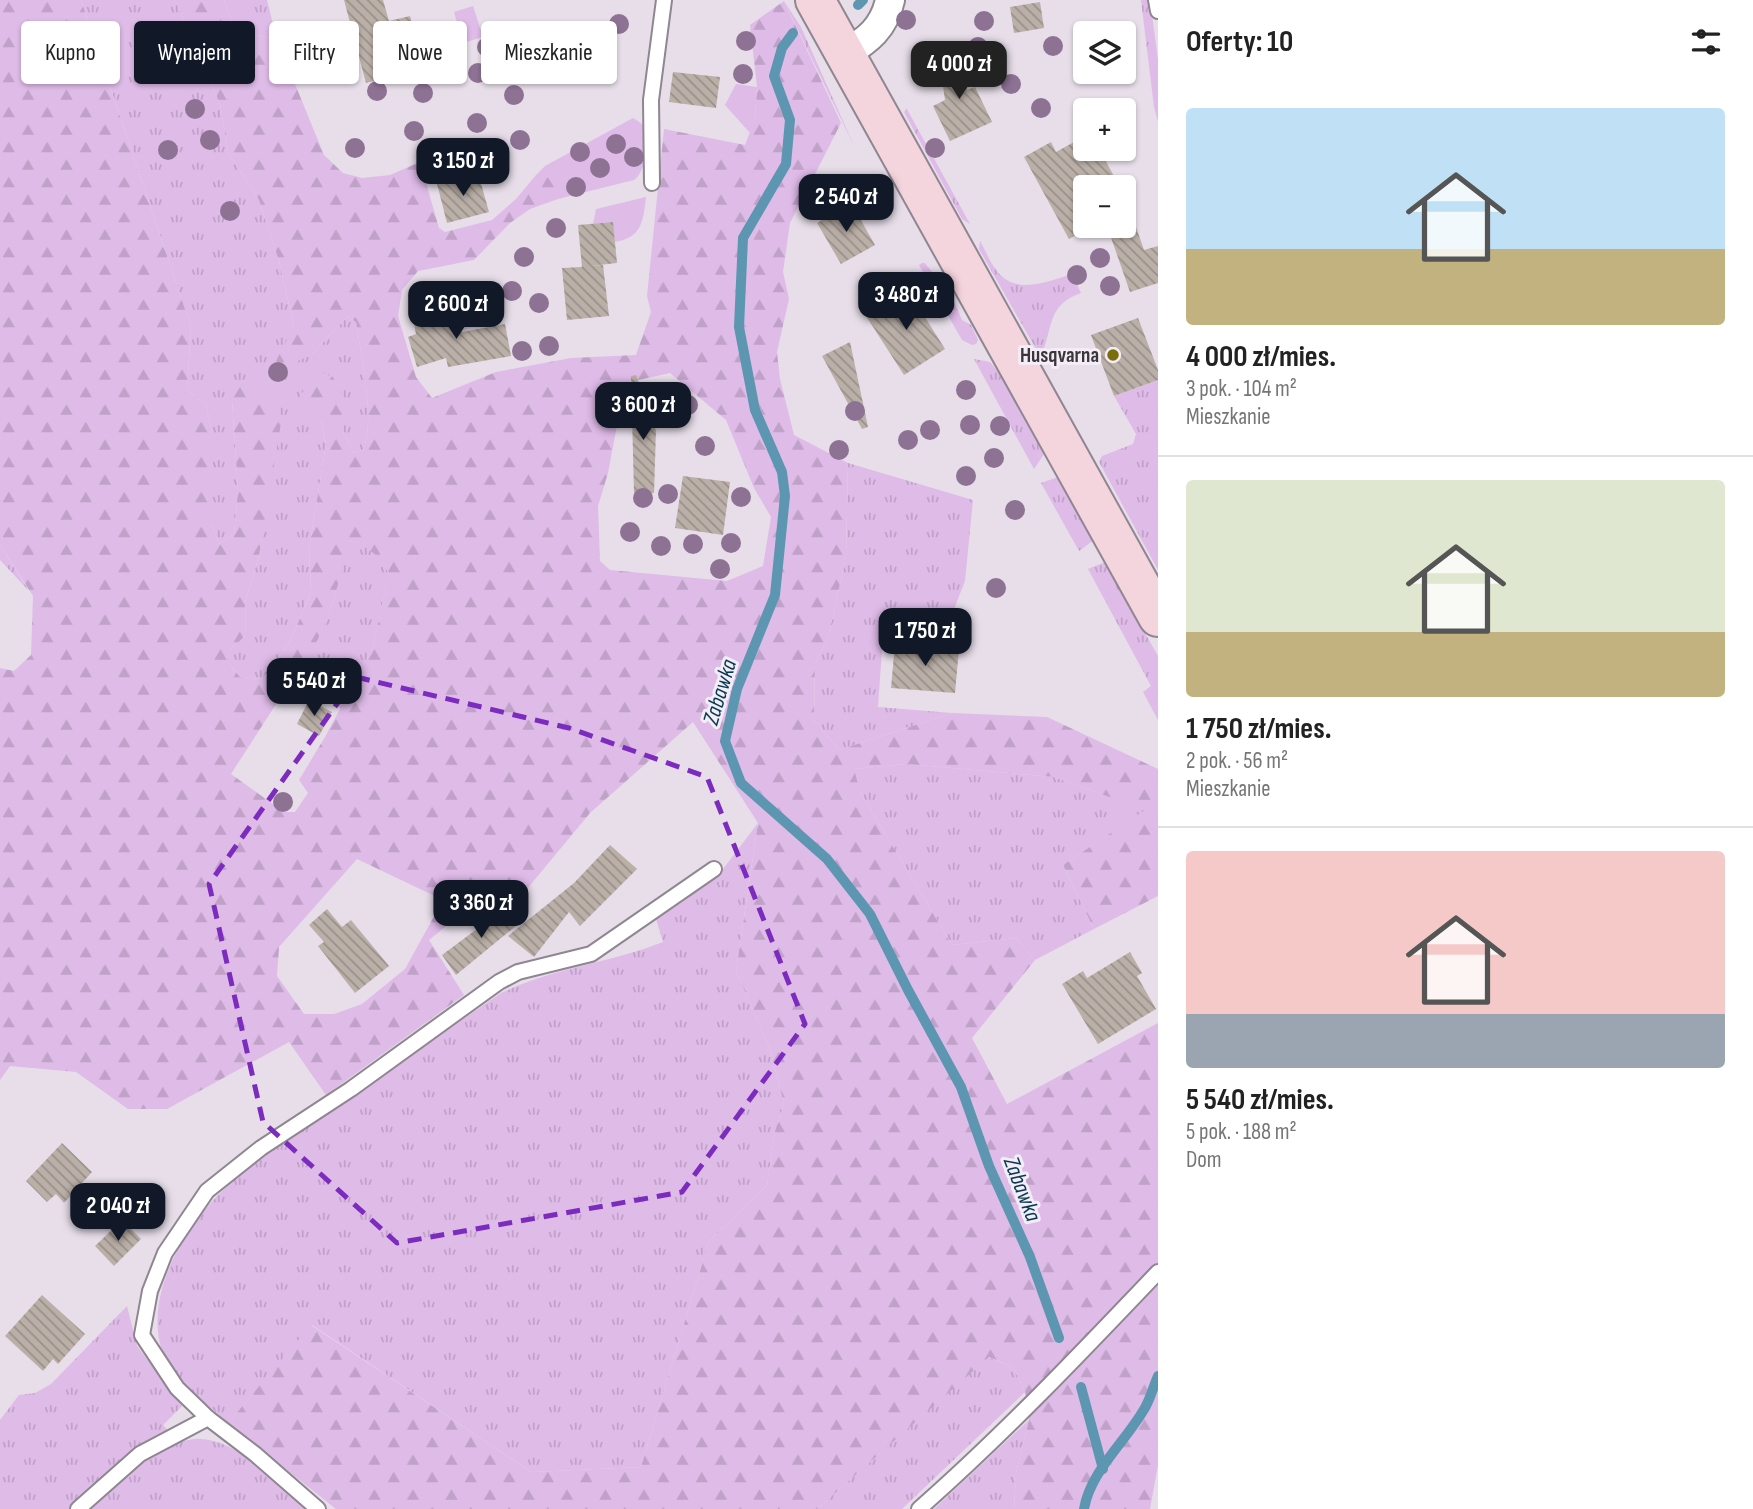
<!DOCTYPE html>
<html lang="pl">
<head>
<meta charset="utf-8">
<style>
	:root { --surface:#fff; --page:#f2f2f2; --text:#222; --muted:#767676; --line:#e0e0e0; --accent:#111827 }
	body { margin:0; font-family:"Sofia Sans Condensed",sans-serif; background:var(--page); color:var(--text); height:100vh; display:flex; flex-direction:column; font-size:26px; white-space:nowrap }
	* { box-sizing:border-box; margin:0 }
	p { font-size:23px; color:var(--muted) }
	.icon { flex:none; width:38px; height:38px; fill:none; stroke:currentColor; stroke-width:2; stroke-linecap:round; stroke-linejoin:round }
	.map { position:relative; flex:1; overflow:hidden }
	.side { display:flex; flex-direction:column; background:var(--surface); width:595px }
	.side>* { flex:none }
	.guide { position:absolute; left:21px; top:21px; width:665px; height:63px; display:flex; gap:14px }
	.tools { position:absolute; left:1073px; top:21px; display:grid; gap:14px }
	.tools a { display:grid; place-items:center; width:63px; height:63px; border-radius:7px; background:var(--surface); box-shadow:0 2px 5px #0004; font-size:35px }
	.price { position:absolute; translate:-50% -60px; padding:0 16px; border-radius:14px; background:var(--accent); color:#fff; font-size:23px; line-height:46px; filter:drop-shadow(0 2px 4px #0008) }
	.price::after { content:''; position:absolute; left:50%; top:42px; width:21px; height:16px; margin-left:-10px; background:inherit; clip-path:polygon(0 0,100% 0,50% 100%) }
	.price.active { background:#222; color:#fff }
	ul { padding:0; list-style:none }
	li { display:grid; align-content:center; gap:14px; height:371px; padding:0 28px }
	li+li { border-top:2px solid var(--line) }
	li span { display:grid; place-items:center; height:217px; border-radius:7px; color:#555 }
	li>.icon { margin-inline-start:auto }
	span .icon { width:126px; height:126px; fill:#fffc; stroke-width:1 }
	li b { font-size:30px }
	h2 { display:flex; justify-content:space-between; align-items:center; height:84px; padding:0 28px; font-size:30px }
	.tag { padding:0 24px; border-radius:7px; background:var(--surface); box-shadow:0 2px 5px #0004; font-size:24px; line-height:63px }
	.tag.active { background:var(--accent); color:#fff }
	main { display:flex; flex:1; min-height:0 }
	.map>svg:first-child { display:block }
	.grass { fill:url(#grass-tufts) }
	.forest { fill:url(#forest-firs); fill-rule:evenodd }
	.green { fill:#dfbbe8 }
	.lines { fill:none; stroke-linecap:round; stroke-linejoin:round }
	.stream { stroke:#5d96b1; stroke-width:10 }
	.building { fill:url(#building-back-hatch) }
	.lane-casing { stroke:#8e8690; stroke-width:18 }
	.street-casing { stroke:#8e8690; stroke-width:32 }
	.secondary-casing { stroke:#8e8690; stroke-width:42 }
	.lane { stroke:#fff; stroke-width:14 }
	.street { stroke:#fff; stroke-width:28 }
	.secondary { stroke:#f4d4dd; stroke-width:38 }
	.tree { fill:#8e7294 }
	.marked { fill:none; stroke:#7b2cbf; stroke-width:5; stroke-dasharray:14 9; stroke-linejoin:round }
	.poi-dot { fill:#796e0a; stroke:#f4ecf6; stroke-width:2.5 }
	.labels { text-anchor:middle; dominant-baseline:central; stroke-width:6; stroke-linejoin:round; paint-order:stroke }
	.poi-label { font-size:21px; font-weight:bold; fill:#3a363a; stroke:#f4ecf6; text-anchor:end }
	.water-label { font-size:23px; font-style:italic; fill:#063a4e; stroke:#f4ecf6 }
</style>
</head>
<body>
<main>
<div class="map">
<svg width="1158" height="1509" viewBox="0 0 1158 1509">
	<defs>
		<pattern id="grass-tufts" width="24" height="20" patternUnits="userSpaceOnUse" patternTransform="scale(1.75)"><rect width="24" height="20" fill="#dfbbe8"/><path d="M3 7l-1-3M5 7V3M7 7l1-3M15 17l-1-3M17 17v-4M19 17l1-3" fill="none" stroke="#c0a1c8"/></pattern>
		<pattern id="forest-firs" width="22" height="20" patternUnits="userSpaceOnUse" patternTransform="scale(1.75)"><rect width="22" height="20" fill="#dfbbe8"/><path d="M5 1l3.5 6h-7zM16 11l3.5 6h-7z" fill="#c0a1c8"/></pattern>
		<pattern id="building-back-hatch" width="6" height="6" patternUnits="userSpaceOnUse" patternTransform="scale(1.75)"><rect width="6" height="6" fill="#bbb0a8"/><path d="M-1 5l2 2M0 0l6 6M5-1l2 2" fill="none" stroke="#99908a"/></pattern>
	</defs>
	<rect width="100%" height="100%" fill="#e7dee9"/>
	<g class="grass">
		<path d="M81,0H174L179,8L220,104L228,152L259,200L279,261L294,326L312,354L347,317L356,322C361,356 376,418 363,450L353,453L343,431L321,421L326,444L309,549L311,592L290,642L262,679L240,677L230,665V650L246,635L245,603L259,556L268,495L232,400L238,491L234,534L219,544L212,526V433L206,404L187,390L191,327Z"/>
		<path d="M224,0H267L277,40L235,29Z"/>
		<path d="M1141,0H1150L1158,60V122L1154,107Z"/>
		<path d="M784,1L801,27L855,148Z"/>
		<path d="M907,108L908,111L970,224L962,219L904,112Z"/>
		<path d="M980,241C986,251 990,263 997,271C1016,296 1049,281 1072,274L1081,293C1049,304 1053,324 1043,351L1036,349L979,249Z"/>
		<path d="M922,263H925L952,297L962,320L971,325L978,340L976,344L972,345L962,340L919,265Z"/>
		<path d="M974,359L990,362L998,372L1044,454L1034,469Z"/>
		<path d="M1158,380V570L1099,462L1102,456L1133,444L1136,434L1114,396Z"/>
		<path d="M848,463L973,500L965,581L954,609L939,625L884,621L878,707L952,713L839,750L814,720L815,664L828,638L846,557Z"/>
		<path d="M1058,477L1094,540L1079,551L1041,483Z"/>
		<path d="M349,541L364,545L380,557L389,574L373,647L341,708L291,679L318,638L333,602Z"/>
		<path d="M0,545L29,591L0,560Z"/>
		<path d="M1105,562L1158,656V720L1143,692L1151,686L1088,569Z"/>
		<path d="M906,764L1054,777L1146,810L1063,865L1094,929L1035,960L1016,938L952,945L860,792L853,769Z"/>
		<path d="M758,823L736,971L770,1049L784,1104L775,1131L767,1185L709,1241L641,1467L531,1472L312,1325L228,1423C205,1401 168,1377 160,1344C148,1291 182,1233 217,1196C255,1157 305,1130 349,1099C400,1064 450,1028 501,993C553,968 610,963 663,942L656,919L684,901L723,869Z"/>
		<path d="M127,1306L137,1346L182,1406L163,1425L179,1442C186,1441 194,1438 201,1439C238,1440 280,1486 306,1509H0V1420L19,1395L35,1393L51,1384Z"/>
		<path d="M988,1357L1013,1367L1025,1392L902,1509H817Z"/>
		<path d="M1029,1420L1016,1473L1014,1509H934Z"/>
	</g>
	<path class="forest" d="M0,0H81L191,327L187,390L206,404L212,433V526L219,544L234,534L238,491L232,400L246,377L265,387L282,417L259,556L245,603L246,635L230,650V665L240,677L262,679L290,642L311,592L309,549L326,444L321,421L299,398L316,370L333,377L348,408L343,431L353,453L363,450C376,419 361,356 356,322L347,317L312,354L286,367L276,361L294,326L279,261L259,200L228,152L220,104L179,8L174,0H224L235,29L277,40L324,155L343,173L362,178L390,175L420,162L439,228L445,232L492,220L516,199L536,175H546L561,190L558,199L530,209L510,223L474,260L418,271L402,290L398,316L416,377L432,398L496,372L571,358L636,355L651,312L647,296L664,129L745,145L755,119L757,87L750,25L784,1L841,123L790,223L783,272L789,299L777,352L780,379L794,435L848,463L846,557L828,638L815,664L814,720L839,750L952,713L1047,717L1158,769V896L1094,929L1063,865L1145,810L1054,777L906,764L854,769L860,792L952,945L1016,938L1035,960L972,1038L1007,1104L1158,1023V1465L1150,1509H1014L1016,1473L1029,1420L1025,1392L1013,1367L989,1357L817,1509H336L228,1423L311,1325L531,1472L641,1467L709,1241L767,1185L775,1131L784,1104L770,1049L736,971L758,823L693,722L590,813L527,889L502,909L461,914L429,940L464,995L326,1095L289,1042L167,1109H128L76,1072L10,1066L0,1080V668L14,671L31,655L33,596L0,545ZM670,373L726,420L754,488L771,517L763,566L727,581L610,570L600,561L598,506L608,473L625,383ZM350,541C370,547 379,556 389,573L373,647L325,737L299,780L308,793L295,812H284L231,774L318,639L333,602ZM357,859L443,900L405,969L362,1004L334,1014H304L277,976L279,947Z"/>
	<g class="green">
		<path d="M473,6L483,37L463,43L454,12Z"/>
		<path d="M736,84L757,87L755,119L750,133L725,105Z"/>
		<path d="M633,118C638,121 644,124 645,130C648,144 646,172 634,180L558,199L560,190L546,175H536L545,166Z"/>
		<path d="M646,197C643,222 642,237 615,242L612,222L593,224L596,209Z"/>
	</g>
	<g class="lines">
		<g class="stream">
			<path d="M858,5L863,0"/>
			<path d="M793,33L782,48L774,76L790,120L786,164L743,238L739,327L755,410L782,472L785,496L775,595L737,689L725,741L741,783L827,859L870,914L908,990L961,1087L989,1166L1030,1257L1059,1338"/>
			<path d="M1081,1387L1103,1469"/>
			<path d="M1084,1509C1090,1472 1125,1442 1143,1411C1150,1401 1153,1387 1158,1376"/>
		</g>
	</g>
	<g class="building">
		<path d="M344,0H383L389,21L410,16L416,38L410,40L417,69L366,83Z"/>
		<path d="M1040,2L1044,28L1014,33L1010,7Z"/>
		<path d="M1127,36L1130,61L1124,64V37Z"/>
		<path d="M1079,42H1085V72H1106L1084,82Z"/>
		<path d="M962,56L967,90L975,87L992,122L950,141L933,106L945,100L939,58Z"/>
		<path d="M673,72L720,77L716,108L669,102Z"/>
		<path d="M1085,136V149H1099L1120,187H1085V226H1093L1069,239L1024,157L1051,142L1056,152Z"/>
		<path d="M478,173L489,212L447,223L437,184Z"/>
		<path d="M1124,193L1144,250L1158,246V283L1130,292L1107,226H1124Z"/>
		<path d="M851,203L875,245L841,264L817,223Z"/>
		<path d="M613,222L617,263L590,266L603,265L609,316L567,320L562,268L582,267L578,225Z"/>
		<path d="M908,290L945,349L904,375L866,316Z"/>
		<path d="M455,307L462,332L505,324L511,356L448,367L446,358L417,367L408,337L416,334L413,319Z"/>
		<path d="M1138,318L1158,370V380L1114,396L1091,335Z"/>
		<path d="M850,342L868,427L862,429L822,356Z"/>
		<path d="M636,375L656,431L654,493H634L631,376Z"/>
		<path d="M683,476L730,482L723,535L675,528Z"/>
		<path d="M895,644L959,649L955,693L891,688Z"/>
		<path d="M309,700L332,712L319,736L297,724Z"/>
		<path d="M610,845L637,869L580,926L569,912L534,957L508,936L574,883Z"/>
		<path d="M509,905L522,921L456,975L442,955Z"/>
		<path d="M327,909L342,927L351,920L389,966L355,993L318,946L324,942L309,925Z"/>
		<path d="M1130,952L1142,973L1137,976L1156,1009L1098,1044L1062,984L1083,971L1087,978Z"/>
		<path d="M62,1143L92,1172L64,1203L56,1194L47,1202L26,1181Z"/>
		<path d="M122,1220L141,1239L114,1266L95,1246Z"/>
		<path d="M42,1295L85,1334L58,1364L53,1359L43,1371L5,1336Z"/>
	</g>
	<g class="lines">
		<g class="lane-casing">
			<g id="lane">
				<path d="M1156,0L1158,11"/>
				<path d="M652,183L651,100L664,0"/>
				<path d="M78,1509L140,1454L208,1418"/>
				<path d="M318,1509L255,1454L208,1418L177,1388L142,1335L150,1291L165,1253L207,1191L261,1148L351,1089L499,982L518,972L591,954L714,869"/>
				<path d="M919,1509C1003,1435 1081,1353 1158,1272"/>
			</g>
		</g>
		<g class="street-casing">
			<path id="street" d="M845,54C868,40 884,28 890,0"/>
		</g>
		<g class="secondary-casing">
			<path id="secondary" d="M815,0L1158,617"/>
		</g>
		<use href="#lane" class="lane"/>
		<use href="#street" class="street"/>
		<use href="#secondary" class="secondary"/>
	</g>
	<g class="tree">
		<circle cx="906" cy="20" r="10"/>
		<circle cx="984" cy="21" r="10"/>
		<circle cx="619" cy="24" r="10"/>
		<circle cx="522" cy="35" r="10"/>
		<circle cx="586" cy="39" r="10"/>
		<circle cx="328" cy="41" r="10"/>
		<circle cx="746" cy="41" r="10"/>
		<circle cx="417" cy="45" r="10"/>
		<circle cx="1053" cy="46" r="10"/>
		<circle cx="487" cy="47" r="10"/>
		<circle cx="978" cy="47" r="10"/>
		<circle cx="291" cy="54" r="10"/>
		<circle cx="580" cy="62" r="10"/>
		<circle cx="522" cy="64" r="10"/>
		<circle cx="346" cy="66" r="10"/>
		<circle cx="560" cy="70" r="10"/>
		<circle cx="478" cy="73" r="10"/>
		<circle cx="743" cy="74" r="10"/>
		<circle cx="1011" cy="84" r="10"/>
		<circle cx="377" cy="91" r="10"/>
		<circle cx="423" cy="93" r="10"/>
		<circle cx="514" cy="95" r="10"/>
		<circle cx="1041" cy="108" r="10"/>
		<circle cx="195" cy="109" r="10"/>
		<circle cx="477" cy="123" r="10"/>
		<circle cx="414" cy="131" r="10"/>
		<circle cx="210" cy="140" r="10"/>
		<circle cx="520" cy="140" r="10"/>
		<circle cx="616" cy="144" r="10"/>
		<circle cx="355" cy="148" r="10"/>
		<circle cx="935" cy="148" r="10"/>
		<circle cx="168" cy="150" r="10"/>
		<circle cx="580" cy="152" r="10"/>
		<circle cx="454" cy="157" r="10"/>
		<circle cx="634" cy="157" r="10"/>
		<circle cx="482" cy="162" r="10"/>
		<circle cx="429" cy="167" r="10"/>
		<circle cx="600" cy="168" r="10"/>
		<circle cx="576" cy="187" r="10"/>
		<circle cx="230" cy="211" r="10"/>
		<circle cx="556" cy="228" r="10"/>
		<circle cx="524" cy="257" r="10"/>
		<circle cx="1100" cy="258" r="10"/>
		<circle cx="1077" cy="275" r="10"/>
		<circle cx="1110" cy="286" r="10"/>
		<circle cx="512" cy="291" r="10"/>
		<circle cx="539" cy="303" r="10"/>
		<circle cx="549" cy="346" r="10"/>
		<circle cx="522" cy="351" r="10"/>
		<circle cx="278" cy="372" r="10"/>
		<circle cx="966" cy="390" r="10"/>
		<circle cx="688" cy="405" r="10"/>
		<circle cx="855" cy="411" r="10"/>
		<circle cx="656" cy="413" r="10"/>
		<circle cx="970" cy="425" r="10"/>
		<circle cx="1000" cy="426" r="10"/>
		<circle cx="930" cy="430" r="10"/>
		<circle cx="908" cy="440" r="10"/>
		<circle cx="705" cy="446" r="10"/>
		<circle cx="839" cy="450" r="10"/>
		<circle cx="994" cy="458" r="10"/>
		<circle cx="966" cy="476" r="10"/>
		<circle cx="668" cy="494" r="10"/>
		<circle cx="741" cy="497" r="10"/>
		<circle cx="643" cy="498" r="10"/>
		<circle cx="1015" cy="510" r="10"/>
		<circle cx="630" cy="532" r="10"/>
		<circle cx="731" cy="543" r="10"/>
		<circle cx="693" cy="544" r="10"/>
		<circle cx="661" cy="546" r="10"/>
		<circle cx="720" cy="569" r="10"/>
		<circle cx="996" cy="588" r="10"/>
		<circle cx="283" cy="802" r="10"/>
	</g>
	<path class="marked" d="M356,677L569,728L707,777L805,1024L682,1192L397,1243L263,1122L209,884Z"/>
	<circle class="poi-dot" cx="1113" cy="355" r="7"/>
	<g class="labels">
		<g class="poi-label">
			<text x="1099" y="355">Husqvarna</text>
		</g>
		<g class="water-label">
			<text transform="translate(720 692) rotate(-73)">Zabawka</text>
			<text transform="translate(1022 1189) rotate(69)">Zabawka</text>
		</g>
	</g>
</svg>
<div class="tools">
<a><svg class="icon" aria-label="layers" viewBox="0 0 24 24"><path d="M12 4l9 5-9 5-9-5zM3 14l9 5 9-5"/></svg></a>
<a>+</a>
<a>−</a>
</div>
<b class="price active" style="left:959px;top:101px">4 000 zł</b>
<b class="price" style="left:463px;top:198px">3 150 zł</b>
<b class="price" style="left:846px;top:234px">2 540 zł</b>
<b class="price" style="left:906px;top:332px">3 480 zł</b>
<b class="price" style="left:456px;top:341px">2 600 zł</b>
<b class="price" style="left:643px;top:442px">3 600 zł</b>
<b class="price" style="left:925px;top:668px">1 750 zł</b>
<b class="price" style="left:314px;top:718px">5 540 zł</b>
<b class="price" style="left:481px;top:940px">3 360 zł</b>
<b class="price" style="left:118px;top:1243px">2 040 zł</b>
<div class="guide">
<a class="tag">Kupno</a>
<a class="tag active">Wynajem</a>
<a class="tag">Filtry</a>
<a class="tag">Nowe</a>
<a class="tag">Mieszkanie</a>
</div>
</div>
<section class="side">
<h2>Oferty: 10<svg class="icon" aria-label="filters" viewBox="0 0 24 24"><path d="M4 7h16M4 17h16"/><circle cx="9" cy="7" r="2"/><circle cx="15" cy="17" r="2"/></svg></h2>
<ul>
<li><span style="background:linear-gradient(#bfe0f5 65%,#c2b280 0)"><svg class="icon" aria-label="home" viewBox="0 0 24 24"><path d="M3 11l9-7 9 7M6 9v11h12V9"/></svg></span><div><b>4 000 zł/mies.</b><p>3 pok. · 104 m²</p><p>Mieszkanie</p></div></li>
<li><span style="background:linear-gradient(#dfe7d0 70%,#c2b280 0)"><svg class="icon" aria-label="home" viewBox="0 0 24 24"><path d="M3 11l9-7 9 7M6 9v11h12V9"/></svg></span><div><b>1 750 zł/mies.</b><p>2 pok. · 56 m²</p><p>Mieszkanie</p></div></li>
<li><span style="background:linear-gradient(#f6c9c9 75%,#9aa5b1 0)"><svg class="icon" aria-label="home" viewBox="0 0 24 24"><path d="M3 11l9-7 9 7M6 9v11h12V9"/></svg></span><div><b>5 540 zł/mies.</b><p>5 pok. · 188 m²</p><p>Dom</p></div></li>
</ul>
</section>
</main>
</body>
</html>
